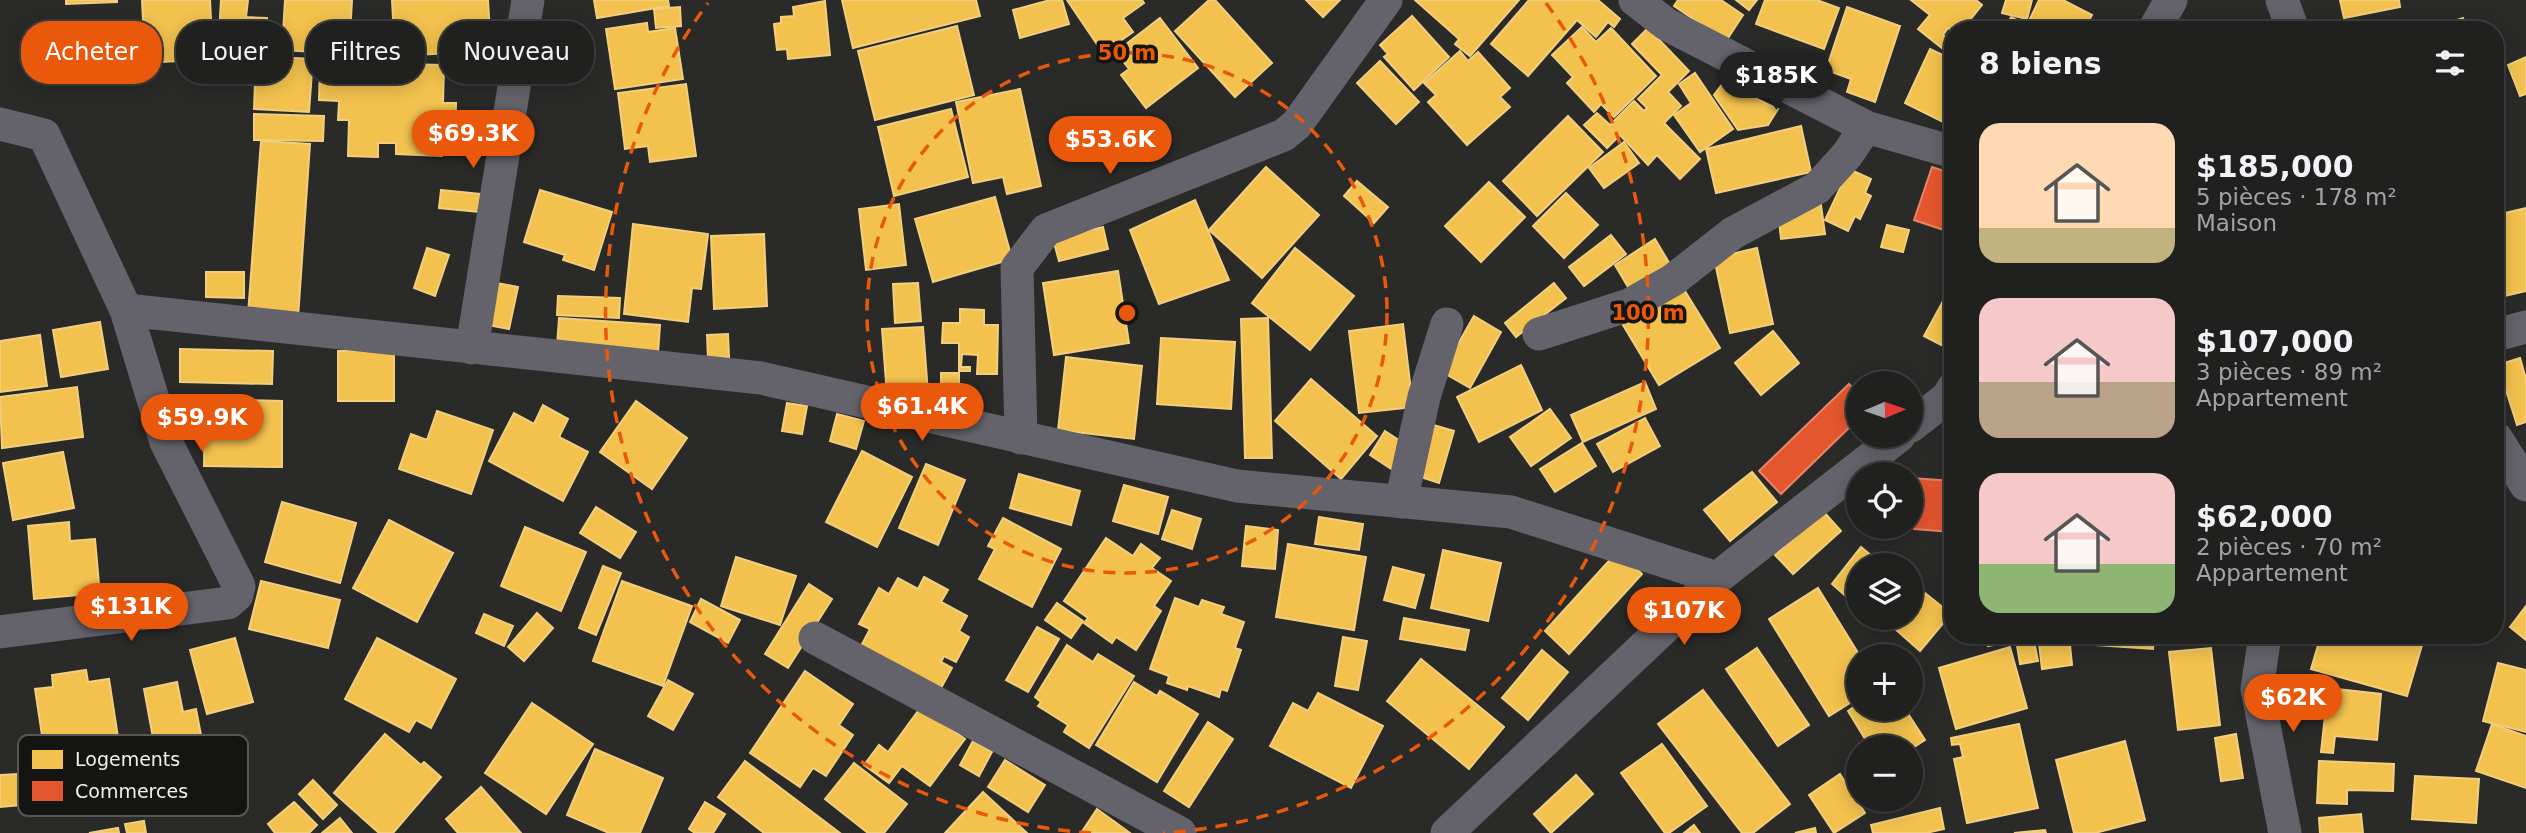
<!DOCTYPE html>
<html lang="fr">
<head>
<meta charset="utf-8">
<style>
	:root { --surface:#20201f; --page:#282828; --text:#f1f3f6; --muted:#a2a3a4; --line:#3d3e3d; --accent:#ea580c }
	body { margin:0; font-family:"DejaVu Sans",sans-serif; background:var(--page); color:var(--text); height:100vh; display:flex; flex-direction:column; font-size:26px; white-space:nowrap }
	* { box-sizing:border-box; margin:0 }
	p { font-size:23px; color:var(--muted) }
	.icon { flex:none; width:38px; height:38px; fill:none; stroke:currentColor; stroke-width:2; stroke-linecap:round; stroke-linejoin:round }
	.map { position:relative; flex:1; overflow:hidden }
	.panel { position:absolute; left:1944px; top:21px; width:560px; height:623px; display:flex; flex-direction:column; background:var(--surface); border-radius:28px; box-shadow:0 4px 18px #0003,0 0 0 2px var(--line) }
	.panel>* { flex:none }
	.banner { position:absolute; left:21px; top:21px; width:665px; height:63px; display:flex; gap:14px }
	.needle { width:46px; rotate:88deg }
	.fabs { position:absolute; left:1846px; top:371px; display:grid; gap:14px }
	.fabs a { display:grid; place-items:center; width:77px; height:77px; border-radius:50%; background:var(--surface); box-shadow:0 4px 18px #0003,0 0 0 2px var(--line); font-size:35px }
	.price { position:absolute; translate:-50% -60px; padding:0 16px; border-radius:24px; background:var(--accent); color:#fff; font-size:23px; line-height:46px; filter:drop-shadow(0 2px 4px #0008) }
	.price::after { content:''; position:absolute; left:50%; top:42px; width:21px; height:16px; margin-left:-10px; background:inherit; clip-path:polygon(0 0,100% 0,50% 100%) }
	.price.current { background:#222; color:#fff }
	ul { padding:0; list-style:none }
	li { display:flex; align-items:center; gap:21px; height:175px; padding:0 35px }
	li span { display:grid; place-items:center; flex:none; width:196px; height:140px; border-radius:21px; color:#555 }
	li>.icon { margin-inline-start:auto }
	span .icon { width:84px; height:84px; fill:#fffc; stroke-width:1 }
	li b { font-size:30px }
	h2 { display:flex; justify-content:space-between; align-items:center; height:84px; padding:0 35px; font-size:30px }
	.tag { padding:0 24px; border-radius:28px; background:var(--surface); box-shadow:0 4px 18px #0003,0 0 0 2px var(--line); font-size:24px; line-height:63px }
	.tag.current { background:var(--accent); color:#fff }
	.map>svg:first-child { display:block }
	.homes { fill:#f2c14e; stroke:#f1cf7e; stroke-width:2 }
	.shops { fill:#e4572e; stroke:#e88567; stroke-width:2 }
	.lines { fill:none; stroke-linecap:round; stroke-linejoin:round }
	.street { stroke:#64626a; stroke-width:33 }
	.ring { fill:none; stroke:#e8590c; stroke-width:3.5; stroke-dasharray:12 9 }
	.key { fill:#141412; stroke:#565654; stroke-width:2 }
	.key-label { font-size:19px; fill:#f0f0ed }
	.centre { fill:#e8590c; stroke:#141412; stroke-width:3.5 }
	.ring-label { font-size:21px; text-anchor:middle; font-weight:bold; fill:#e8590c; stroke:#141412; stroke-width:7; stroke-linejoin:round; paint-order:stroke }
</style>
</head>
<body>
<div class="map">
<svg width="2526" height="833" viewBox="0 0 2526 833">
	<rect width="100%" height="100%" fill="#2a2a29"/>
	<g class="homes">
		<path d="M66,0H117V2L66,4Z"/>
		<path d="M142,0H210L213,59L145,63Z"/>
		<path d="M221,0H248L246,17L267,18L265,54L218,51Z"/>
		<path d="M285,0H352L349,54L282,50Z"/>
		<path d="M392,0H488L491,51L395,56Z"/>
		<path d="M594,0H668L669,6L597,18Z"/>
		<path d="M842,0H976L980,16L853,48Z"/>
		<path d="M1050,0H1062L1069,24L1020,38L1013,10Z"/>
		<path d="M1067,0H1142L1144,3L1123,18L1133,32L1103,53Z"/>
		<path d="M1209,0H1215L1272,63L1235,97L1175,31Z"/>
		<path d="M1306,0H1340L1323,17Z"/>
		<path d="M1415,0H1519L1470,56L1455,44L1459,39Z"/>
		<path d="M1529,0H1598L1620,19L1614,27L1608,22L1596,37L1577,20L1528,76L1491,44Z"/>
		<path d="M1678,0H1721L1743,15L1726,41L1674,6Z"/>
		<path d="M1736,0H1757L1749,10Z"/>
		<path d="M1765,0H1817L1839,8L1824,49L1756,24Z"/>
		<path d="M1911,0H1976L1982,5L1962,30L1953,32L1948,28L1943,35L1953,43L1948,53L1918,29L1930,15Z"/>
		<path d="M2006,0H2032L2027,19L2002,13Z"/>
		<path d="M2039,0H2063L2092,15L2084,30H2005L2011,17L2027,25Z"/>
		<path d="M2340,0H2399L2400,7L2344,18Z"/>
		<path d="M825,1L830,55L788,59L787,49L777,50L774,24L781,23V17L794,16L793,7Z"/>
		<path d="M680,7L681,26L656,28L654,9Z"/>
		<path d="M1847,7L1900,26L1875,102L1847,92L1851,79L1826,70Z"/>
		<path d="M1412,16L1449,57L1414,90L1384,57L1388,54L1380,45Z"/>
		<path d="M1160,18L1198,68L1146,108L1121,75L1129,69L1116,52Z"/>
		<path d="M2463,18L2467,30H2426Z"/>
		<path d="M647,23L648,32L675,28L683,79L615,89L606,29Z"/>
		<path d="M957,26L974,95L875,120L858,51Z"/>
		<path d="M1582,27L1596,42L1611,28L1656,76L1614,117L1601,104L1594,112L1567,83L1573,77L1552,55Z"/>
		<path d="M1648,28L1689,71L1668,92L1681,106L1664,123L1700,159L1680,179L1657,155L1648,165L1620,135L1607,148L1584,125L1597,113L1610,125L1634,101L1644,111L1647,108L1638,99L1662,75L1632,44Z"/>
		<path d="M1930,49L1953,60V127L1905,103Z"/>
		<path d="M1460,51L1468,61L1478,52L1510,88L1500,97L1510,107L1467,145L1428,102L1436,95L1424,83Z"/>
		<path d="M256,56L313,59L309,112L254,109Z"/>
		<path d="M2526,57V94L2520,96L2508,65Z"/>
		<path d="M1380,61L1419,102L1396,124L1357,83Z"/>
		<path d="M401,64L444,65L443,103H456L455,136H443L442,156L396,154V143H378V157L348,156L349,120H338L339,101L319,100L320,65L383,67L382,80L401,81Z"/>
		<path d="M1695,73L1733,129L1700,152L1674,115L1691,103L1679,84Z"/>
		<path d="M1723,83L1778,109L1768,125L1738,130L1714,95Z"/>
		<path d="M686,84L696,156L650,162L648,146L625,149L618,93Z"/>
		<path d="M1020,89L1041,186L1007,194L1003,177L973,183L956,102Z"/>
		<path d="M951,109L968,177L894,196L878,127Z"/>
		<path d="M254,114L324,116L323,141L254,140Z"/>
		<path d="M1568,116L1603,152L1537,216L1503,181Z"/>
		<path d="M1801,126L1811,172L1716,193L1706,149Z"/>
		<path d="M261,141L310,144L298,318L248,314Z"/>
		<path d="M1624,142L1639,163L1604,188L1589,168Z"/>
		<path d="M1266,167L1319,215L1262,278L1209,230Z"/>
		<path d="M1849,169L1871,179L1865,193L1871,196L1860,219L1855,216L1848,231L1825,220Z"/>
		<path d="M1357,181L1388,207L1374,223L1344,196Z"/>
		<path d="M1489,182L1525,217L1481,262L1445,226Z"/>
		<path d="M441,190L480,194L479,212L439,208Z"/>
		<path d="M540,190L612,212L594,270L563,260L565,255L524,242Z"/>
		<path d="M1566,193L1598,225L1564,258L1533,226Z"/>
		<path d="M995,197L1012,259L933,282L915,219Z"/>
		<path d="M1195,200L1229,280L1159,304L1130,230Z"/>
		<path d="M899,204L906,265L866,270L859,209Z"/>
		<path d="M1821,205L1825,234L1781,239L1778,211Z"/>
		<path d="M2526,208V291L2496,298V215Z"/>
		<path d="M633,224L708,234L701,289L692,288L688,322L624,314Z"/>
		<path d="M1887,225L1909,230L1903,252L1881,247Z"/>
		<path d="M1103,227L1108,249L1059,261L1053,239Z"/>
		<path d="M764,234L767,306L714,309L711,236Z"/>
		<path d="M1611,235L1626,254L1584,286L1569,267Z"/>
		<path d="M1655,239L1674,271L1634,297L1615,265Z"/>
		<path d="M427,248L449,255L435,296L414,288Z"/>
		<path d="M1295,248L1354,296L1310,350L1252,303Z"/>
		<path d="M1757,248L1773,324L1730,333L1714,258Z"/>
		<path d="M1118,271L1129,343L1054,355L1043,283Z"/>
		<path d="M206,272H244V298L206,297Z"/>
		<path d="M497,283L518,287L509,329L488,325Z"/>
		<path d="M918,283L921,321L895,323L893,284Z"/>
		<path d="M1554,283L1566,298L1516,337L1505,323Z"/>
		<path d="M1680,283L1720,348L1659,385L1620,320Z"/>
		<path d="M558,296L620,298L619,318L557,315Z"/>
		<path d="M1943,301L1953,306V323L1941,345L1924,336Z"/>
		<path d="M960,309L984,310V325H998L997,374H977L978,355L962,354L961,367H970V371H959V390H941V373H959V343H942L943,323H960Z"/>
		<path d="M1474,316L1501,332L1470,388L1442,372Z"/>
		<path d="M559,318L660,325L658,353L557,346Z"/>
		<path d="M1268,318L1272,458H1245L1241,319Z"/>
		<path d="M100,322L108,369L61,377L53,330Z"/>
		<path d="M1403,324L1413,407L1359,413L1349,331Z"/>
		<path d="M923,327L928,393L887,396L882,329Z"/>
		<path d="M1773,331L1799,363L1761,395L1735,363Z"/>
		<path d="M728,334L729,357L708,359L707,335Z"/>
		<path d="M40,335L47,386L0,392V341Z"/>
		<path d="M1161,338L1235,342L1231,409L1157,404Z"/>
		<path d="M180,349L273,351L272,384L180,382Z"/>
		<path d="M394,350V401H338V351Z"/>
		<path d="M1066,357L1142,366L1134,439L1058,430Z"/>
		<path d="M2520,358L2526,379V422L2517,425L2498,365Z"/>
		<path d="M1521,365L1542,410L1479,442L1457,397Z"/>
		<path d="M1311,379L1377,436L1341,479L1275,421Z"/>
		<path d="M1645,382L1656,409L1583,442L1571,415Z"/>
		<path d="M77,387L83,437L2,448L0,397Z"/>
		<path d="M205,399L282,401V467L204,466Z"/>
		<path d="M636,401L687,438L652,489L600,452Z"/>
		<path d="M787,403L807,406L802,434L782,431Z"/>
		<path d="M543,405L568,419L559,437L588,452L563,501L489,461L514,413L534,424Z"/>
		<path d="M1550,409L1571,438L1531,466L1510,437Z"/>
		<path d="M437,411L493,430L471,494L399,469L411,434L427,440Z"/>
		<path d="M837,414L864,421L856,449L830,441Z"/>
		<path d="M1645,418L1660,446L1613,472L1597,444Z"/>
		<path d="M1430,424L1454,431L1439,483L1415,475Z"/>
		<path d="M1385,431L1408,446L1393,470L1370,455Z"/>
		<path d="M1582,443L1596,466L1555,492L1540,469Z"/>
		<path d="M862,451L912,477L877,547L826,522Z"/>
		<path d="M63,452L74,508L13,520L3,463Z"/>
		<path d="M926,464L965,480L938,545L899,528Z"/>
		<path d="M1752,472L1777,502L1730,541L1704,510Z"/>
		<path d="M1019,474L1080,491L1071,525L1010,508Z"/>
		<path d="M1124,485L1168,497L1158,534L1113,521Z"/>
		<path d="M282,502L356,523L340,583L265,562Z"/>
		<path d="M596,507L636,532L620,558L580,533Z"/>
		<path d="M1172,510L1201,519L1192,549L1162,539Z"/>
		<path d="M1823,511L1841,531L1793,574L1775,555Z"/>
		<path d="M1319,517L1363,524L1359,550L1315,544Z"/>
		<path d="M1003,518L1061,549L1032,607L979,579L995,549L988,546Z"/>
		<path d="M389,520L453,553L417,622L353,588Z"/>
		<path d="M69,522L70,541L95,539L99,584L89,585L90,594L34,599L28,526Z"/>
		<path d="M1246,526L1278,530L1275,569L1242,566Z"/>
		<path d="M525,527L586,552L561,611L501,586Z"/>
		<path d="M1106,538L1133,556L1141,544L1160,558L1152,568L1171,581L1154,606L1161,611L1136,650L1116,637L1112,643L1084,623L1088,618L1064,601Z"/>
		<path d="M1288,544L1366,557L1354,630L1276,617Z"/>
		<path d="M1861,547L1883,565H1858V607L1832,584Z"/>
		<path d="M1443,550L1501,563L1488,621L1431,608Z"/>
		<path d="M1618,551L1642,574L1569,654L1545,631Z"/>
		<path d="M736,557L796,576L780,625L721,606Z"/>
		<path d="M603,566L621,573L596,635L579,628Z"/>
		<path d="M1393,567L1424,575L1415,608L1384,600Z"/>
		<path d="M924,577L948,590L941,602L967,616L959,631L969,637L956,662L944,656L941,662L952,668L940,690L861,646L870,629L859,624L879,588L889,594L898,578L918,589Z"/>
		<path d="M261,581L340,600L328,648L249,629Z"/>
		<path d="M622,581L692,606L663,686L593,661Z"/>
		<path d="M809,584L832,599L788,668L765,654Z"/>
		<path d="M1818,588L1860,656L1858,698L1829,716L1769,619Z"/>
		<path d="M1925,593L1951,614L1920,651L1895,629L1904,618H1911V609Z"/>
		<path d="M1175,598L1199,607L1202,600L1224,607L1221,614L1244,622L1235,648L1241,650L1227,691L1221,689L1219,697L1188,686L1187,690L1167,683L1169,676L1150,669Z"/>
		<path d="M701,599L740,620L728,643L690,622Z"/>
		<path d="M1057,603L1083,621L1071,638L1045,620Z"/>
		<path d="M2526,606V640L2510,627Z"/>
		<path d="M537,613L553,628L524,661L508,647Z"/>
		<path d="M484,614L513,626L504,646L476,633Z"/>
		<path d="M1404,618L1469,630L1465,650L1400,639Z"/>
		<path d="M1872,618H1893L1885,628Z"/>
		<path d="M1037,627L1059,639L1028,692L1006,680Z"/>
		<path d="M1986,635H2013L2015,641L1988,646Z"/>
		<path d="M2038,635H2069L2072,665L2042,669Z"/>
		<path d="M2097,635H2154L2153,649L2096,645Z"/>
		<path d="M2321,635H2425L2407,696L2311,669Z"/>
		<path d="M2033,636L2038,661L2020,664L2016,639Z"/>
		<path d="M1343,637L1367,641L1358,690L1335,686Z"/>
		<path d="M235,638L253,702L207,714L190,650Z"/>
		<path d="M377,638L456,679L431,728L416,720L409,732L345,699Z"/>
		<path d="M1067,645L1093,662L1098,654L1134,676L1089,748L1064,732L1068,725L1038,706L1041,702L1035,697Z"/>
		<path d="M2010,647L2027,708L1956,729L1939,668Z"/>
		<path d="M1757,648L1809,725L1778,746L1726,669Z"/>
		<path d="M2211,648L2220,725L2178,730L2169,652Z"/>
		<path d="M1542,650L1568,672L1528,720L1502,698Z"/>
		<path d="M1421,659L1504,727L1469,769L1387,701Z"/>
		<path d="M2498,663L2526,670V732L2483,721Z"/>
		<path d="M86,670L88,682L109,679L119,744L45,755L35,689L53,687L52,675Z"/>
		<path d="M805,671L853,704L839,725L853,735L826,776L813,768L800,787L750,753Z"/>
		<path d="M668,680L693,694L673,730L648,716Z"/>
		<path d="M177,682L183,712L196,709L205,756L158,765L144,689Z"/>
		<path d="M1134,682L1157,696L1160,691L1198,714L1157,782L1096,745Z"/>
		<path d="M2328,688L2381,694L2377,740L2335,736L2333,753L2321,752Z"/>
		<path d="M1703,690L1790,804L1753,833H1742L1658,724Z"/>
		<path d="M1318,693L1383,726L1351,788L1270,746L1293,703L1308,711Z"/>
		<path d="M532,703L593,744L546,814L485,773Z"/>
		<path d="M1858,704V709H1905L1925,740L1911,749L1870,747L1848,711Z"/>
		<path d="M921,707L965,739L930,786L902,766L889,783L864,765L879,745L888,752Z"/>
		<path d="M1208,722L1233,739L1189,807L1164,791Z"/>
		<path d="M2019,724L2038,808L1967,823L1954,759L1963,757L1960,744L1952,745L1951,738Z"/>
		<path d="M2492,724L2526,736V788L2476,771Z"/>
		<path d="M385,734L421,765L424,762L441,777L393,833H379L334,793Z"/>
		<path d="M2236,734L2243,778L2221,781L2215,738Z"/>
		<path d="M973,741L992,752L979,776L960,765Z"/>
		<path d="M2125,741L2145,820L2095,833H2074L2056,760Z"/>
		<path d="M1662,744L1707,806L1669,833H1665L1621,773Z"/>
		<path d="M595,749L663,778L640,833H609L567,815Z"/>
		<path d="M1005,760L1045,785L1028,812L988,787Z"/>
		<path d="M745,761L840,833H764L718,797Z"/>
		<path d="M2319,761L2394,764L2393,791L2347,790V804L2317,803Z"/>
		<path d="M854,763L907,804L884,833H868L825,799Z"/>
		<path d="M18,774L21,805L0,807V775Z"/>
		<path d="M1840,774L1865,813L1834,833L1809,795Z"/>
		<path d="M1576,775L1593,794L1551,833L1534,814Z"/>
		<path d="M2415,776L2479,779L2476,823L2412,819Z"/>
		<path d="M313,780L337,805L323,819L299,794Z"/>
		<path d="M481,787L521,833H458L446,819Z"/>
		<path d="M983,792L1027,833H945Z"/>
		<path d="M294,802L317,825L309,833H275L268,824Z"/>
		<path d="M705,802L725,814L713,833H695L689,829Z"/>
		<path d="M1940,808L1944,829L1926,833H1873L1871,825Z"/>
		<path d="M1097,809L1130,833H1081Z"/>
		<path d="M2361,814L2363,833H2320L2319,818Z"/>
		<path d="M340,818L352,833H322Z"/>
		<path d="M144,821L146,833H127L125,824Z"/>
		<path d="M1694,825L1700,833H1684Z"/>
		<path d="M118,828L119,833H89Z"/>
		<path d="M1815,828L1816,833H1795Z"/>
		<path d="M2045,830L2046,833H2014Z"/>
	</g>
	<g class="shops">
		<path d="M1932,167L1953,174V233L1914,220Z"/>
		<path d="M1849,384L1858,393V419L1781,494L1759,471Z"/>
		<path d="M1911,478L1953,481L1951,532L1901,528L1911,527Z"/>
	</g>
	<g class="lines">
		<g class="street">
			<path d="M1635,0L1666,24L1866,127L1953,152"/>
			<path d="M2282,0L2293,30"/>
			<path d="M2154,30L2171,0"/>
			<path d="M0,124L44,135L126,310L166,442L239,586L237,595L228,603L0,632"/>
			<path d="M126,310L761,378L1237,486L1511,512L1717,578"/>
			<path d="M1539,334L1629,305L1673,280L1733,233L1817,188L1847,155L1866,127"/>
			<path d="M2496,335L2526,327"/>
			<path d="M472,348L528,0"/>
			<path d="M1911,426L1948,397L1953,388"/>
			<path d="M1021,438L1017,268L1046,230L1284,135L1297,124L1386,0"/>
			<path d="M2496,438L2526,485"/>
			<path d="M1401,502L1424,397L1447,324"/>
			<path d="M2265,635L2257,689L2285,833"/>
			<path d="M815,638L1180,833"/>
			<path d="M1447,833L1717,578L1899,436"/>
		</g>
	</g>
	<g class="ring">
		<circle cx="1127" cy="313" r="260"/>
		<path d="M1091 833A521 521 0 0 1 708 3M1546 3A521 521 0 0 1 1163 833"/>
	</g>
	<rect x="18" y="735" width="230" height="81" rx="10" class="key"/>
	<rect x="32" y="750" width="31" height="19" fill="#f2c14e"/>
	<rect x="32" y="781" width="31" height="20" fill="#e4572e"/>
	<g class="key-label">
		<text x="75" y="766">Logements</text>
		<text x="75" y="798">Commerces</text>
	</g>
	<circle cx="1127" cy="313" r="10" class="centre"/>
	<g class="ring-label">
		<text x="1127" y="60">50 m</text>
		<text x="1648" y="320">100 m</text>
	</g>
</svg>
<div class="fabs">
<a><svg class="needle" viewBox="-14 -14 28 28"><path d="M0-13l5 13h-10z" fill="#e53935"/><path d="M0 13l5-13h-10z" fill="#a2a3a4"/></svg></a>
<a><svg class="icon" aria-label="locate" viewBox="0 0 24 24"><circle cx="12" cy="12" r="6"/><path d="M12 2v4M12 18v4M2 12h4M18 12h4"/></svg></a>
<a><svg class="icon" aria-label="layers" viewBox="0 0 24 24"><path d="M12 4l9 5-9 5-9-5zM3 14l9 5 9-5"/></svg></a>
<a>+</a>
<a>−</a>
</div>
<b class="price current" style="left:1776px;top:112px">$185K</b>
<b class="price" style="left:473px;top:170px">$69.3K</b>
<b class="price" style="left:1110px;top:176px">$53.6K</b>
<b class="price" style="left:922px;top:443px">$61.4K</b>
<b class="price" style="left:202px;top:454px">$59.9K</b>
<b class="price" style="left:131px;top:643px">$131K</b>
<b class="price" style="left:1684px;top:647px">$107K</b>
<b class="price" style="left:2293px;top:734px">$62K</b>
<div class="banner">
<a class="tag current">Acheter</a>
<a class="tag">Louer</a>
<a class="tag">Filtres</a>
<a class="tag">Nouveau</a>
</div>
<section class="panel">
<h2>8 biens<svg class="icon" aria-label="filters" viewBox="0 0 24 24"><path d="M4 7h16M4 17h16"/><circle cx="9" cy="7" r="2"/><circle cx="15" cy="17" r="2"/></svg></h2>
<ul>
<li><span style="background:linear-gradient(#ffd9b3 75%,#c2b280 0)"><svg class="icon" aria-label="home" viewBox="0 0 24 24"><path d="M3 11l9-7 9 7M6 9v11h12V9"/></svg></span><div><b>$185,000</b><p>5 pièces · 178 m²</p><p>Maison</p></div></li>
<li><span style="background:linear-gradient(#f6c9c9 60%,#b9a48a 0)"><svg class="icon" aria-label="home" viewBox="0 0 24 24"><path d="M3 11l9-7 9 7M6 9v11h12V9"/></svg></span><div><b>$107,000</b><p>3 pièces · 89 m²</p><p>Appartement</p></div></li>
<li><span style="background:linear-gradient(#f6c9c9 65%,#8fb573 0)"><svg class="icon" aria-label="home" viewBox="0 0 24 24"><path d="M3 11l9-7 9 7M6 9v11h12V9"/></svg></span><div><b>$62,000</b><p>2 pièces · 70 m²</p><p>Appartement</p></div></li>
</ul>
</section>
</div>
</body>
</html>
